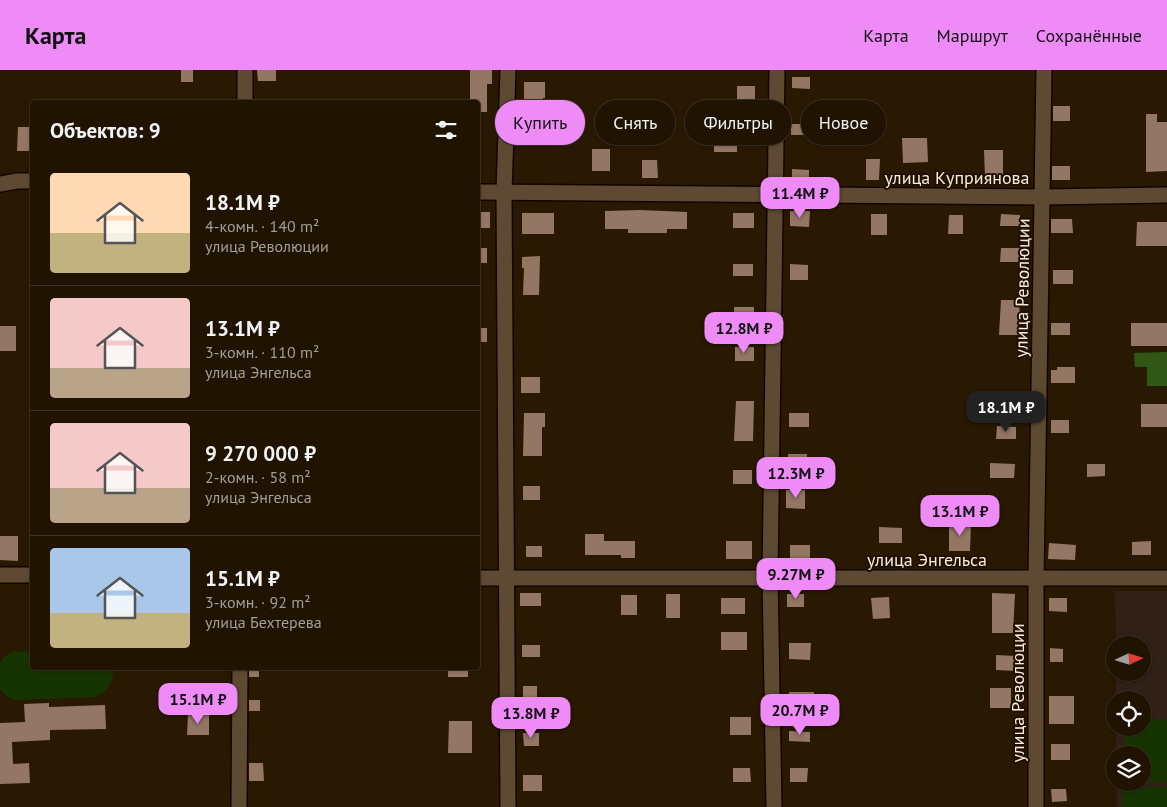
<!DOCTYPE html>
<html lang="ru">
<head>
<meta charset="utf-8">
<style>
	:root { --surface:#201302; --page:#281c0c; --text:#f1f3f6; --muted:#a29e99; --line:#3d3224; --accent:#ee8bf7 }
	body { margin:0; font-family:"PT Sans",sans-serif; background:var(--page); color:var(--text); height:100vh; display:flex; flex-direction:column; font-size:19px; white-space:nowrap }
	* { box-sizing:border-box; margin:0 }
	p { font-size:16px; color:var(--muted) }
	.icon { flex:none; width:28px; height:28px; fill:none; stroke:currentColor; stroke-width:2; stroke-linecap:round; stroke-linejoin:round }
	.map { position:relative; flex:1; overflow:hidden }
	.sheet { position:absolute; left:30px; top:30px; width:450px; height:570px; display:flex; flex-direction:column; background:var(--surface); border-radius:5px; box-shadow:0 1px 4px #0004,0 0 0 1px var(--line) }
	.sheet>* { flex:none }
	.top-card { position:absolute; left:495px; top:30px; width:475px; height:45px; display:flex; gap:10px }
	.needle { width:32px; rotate:86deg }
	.fabs { position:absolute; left:1106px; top:566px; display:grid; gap:10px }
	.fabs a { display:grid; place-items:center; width:45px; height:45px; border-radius:50%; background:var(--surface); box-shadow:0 1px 4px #0004,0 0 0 1px var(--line); font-size:25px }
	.price { position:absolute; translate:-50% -42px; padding:0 11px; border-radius:10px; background:var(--accent); color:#111; font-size:16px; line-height:32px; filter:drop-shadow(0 1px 2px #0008) }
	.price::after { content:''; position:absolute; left:50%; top:30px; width:15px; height:11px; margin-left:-8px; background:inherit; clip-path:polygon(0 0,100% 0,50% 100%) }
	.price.on { background:#222; color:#fff }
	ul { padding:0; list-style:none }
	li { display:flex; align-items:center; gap:15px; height:125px; padding:0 20px }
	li+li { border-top:1px solid var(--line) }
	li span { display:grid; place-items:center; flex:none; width:140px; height:100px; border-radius:5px; color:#555 }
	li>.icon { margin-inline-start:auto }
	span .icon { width:60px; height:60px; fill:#fffc; stroke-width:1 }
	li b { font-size:21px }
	h2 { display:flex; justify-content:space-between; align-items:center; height:60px; padding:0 20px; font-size:21px }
	.chip { padding:0 18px; border-radius:22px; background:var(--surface); box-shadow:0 1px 4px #0004,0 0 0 1px var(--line); font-size:18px; line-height:45px }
	.chip.on { background:var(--accent); color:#111 }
	header { display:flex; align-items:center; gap:30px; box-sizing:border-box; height:70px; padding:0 25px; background:var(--accent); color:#111 }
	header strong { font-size:24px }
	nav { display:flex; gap:28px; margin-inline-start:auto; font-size:18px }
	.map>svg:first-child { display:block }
	.education { fill:#302017 }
	.green { fill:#163400 }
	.forest { fill:#315716 }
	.building { fill:#937764 }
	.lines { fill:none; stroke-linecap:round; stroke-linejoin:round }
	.minor-casing { stroke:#120400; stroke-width:18 }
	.minor { stroke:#5e4a32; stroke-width:15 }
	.labels { text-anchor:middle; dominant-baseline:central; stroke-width:4; stroke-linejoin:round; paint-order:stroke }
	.street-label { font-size:18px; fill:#f9eddf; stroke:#201000 }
</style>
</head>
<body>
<header>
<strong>Карта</strong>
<nav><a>Карта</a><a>Маршрут</a><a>Сохранённые</a></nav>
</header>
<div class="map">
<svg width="1167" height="737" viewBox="0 0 1167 737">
	<rect width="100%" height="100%" fill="#2a1902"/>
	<path class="education" d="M1115,521H1167V737H1117V713L1142,712V685H1116V658H1142V630H1116V603L1142,602V575H1116Z"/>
	<g class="green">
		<path d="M32,581V598H113C114,612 109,620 96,627L13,630L3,623L0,618V593L2,589L12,582Z"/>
		<path d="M1143,649H1167V712H1143L1142,685H1124V658H1142Z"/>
		<rect x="1122" y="717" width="45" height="20"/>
	</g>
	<path class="forest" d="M1167,282V316H1147V297H1135L1134,283Z"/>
	<g class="building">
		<rect x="181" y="0" width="12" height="12"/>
		<path d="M257,0H276V11H258Z"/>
		<path d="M470,0H492V14H487V42H478V32H470Z"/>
		<path d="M792,7H810V19L792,18Z"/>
		<path d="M524,12H545V28H543V55H522V37H524Z"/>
		<rect x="737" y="16" width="18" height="14"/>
		<rect x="1053" y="36" width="17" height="15"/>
		<path d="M1146,44H1157V52H1167V101L1146,102Z"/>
		<rect x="791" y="54" width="16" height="11"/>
		<path d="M18,57H32V81H17Z"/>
		<rect x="714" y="62" width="23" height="20"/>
		<path d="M902,68H927L928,92L903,93Z"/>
		<rect x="592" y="79" width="18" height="22"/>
		<path d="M984,80H1003V107L985,108Z"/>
		<path d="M866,89H880L879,110H866Z"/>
		<path d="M642,90H657L658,108H642Z"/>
		<rect x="1052" y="96" width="18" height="14"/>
		<path d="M792,99L809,100V110H792Z"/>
		<path d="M640,140L687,142V159H667V163H628V159H605V141Z"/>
		<path d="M790,141H810L809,157L790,156Z"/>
		<rect x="478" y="142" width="12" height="16"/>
		<rect x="522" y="143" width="32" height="21"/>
		<rect x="733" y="143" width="21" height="15"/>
		<rect x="871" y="144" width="16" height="21"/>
		<path d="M1001,144L1020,145V156H1000Z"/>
		<path d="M949,145H963V164H948Z"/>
		<path d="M1051,149H1072L1073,163H1051Z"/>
		<path d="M1137,152H1167V176H1136Z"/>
		<rect x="478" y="178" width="9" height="15"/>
		<path d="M1001,178H1021L1020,192H1000Z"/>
		<path d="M540,186L539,225H523L524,198H522V187Z"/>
		<rect x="733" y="194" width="20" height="12"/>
		<path d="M790,194L808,195V210H790Z"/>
		<rect x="1053" y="200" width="20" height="14"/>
		<path d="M1001,230H1019L1021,265H999Z"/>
		<rect x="734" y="237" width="20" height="12"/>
		<rect x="1051" y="253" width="19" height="12"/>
		<rect x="1131" y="253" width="36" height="23"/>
		<rect x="0" y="256" width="16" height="25"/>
		<rect x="478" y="258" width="9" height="14"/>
		<rect x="735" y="277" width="19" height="14"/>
		<path d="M1057,297H1075V313H1051V300H1057Z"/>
		<rect x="521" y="307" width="19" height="16"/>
		<path d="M736,331H754L753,371H734Z"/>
		<rect x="1141" y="334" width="26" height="23"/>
		<path d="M524,343H545V357H542V386H523Z"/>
		<rect x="789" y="343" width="20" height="14"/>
		<rect x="1051" y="350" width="18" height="13"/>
		<path d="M997,356L1016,357V369H996Z"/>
		<path d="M788,384H807V400L788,399Z"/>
		<path d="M990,393L1015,394L1014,408H990Z"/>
		<path d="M1087,394H1105V406L1087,407Z"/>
		<rect x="733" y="400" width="19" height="14"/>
		<rect x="523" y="416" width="17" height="14"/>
		<path d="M786,420H805V439L786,438Z"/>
		<path d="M949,453H971L970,481H949Z"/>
		<path d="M879,457L902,458V473H879Z"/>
		<path d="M585,464H604V471H635V488H621V485H585Z"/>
		<path d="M0,466H18V491L0,490Z"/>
		<rect x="726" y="471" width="26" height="18"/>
		<path d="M1151,471V485H1132V472Z"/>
		<path d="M1049,473L1076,475L1075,490L1048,489Z"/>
		<rect x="790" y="475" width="20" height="13"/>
		<rect x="526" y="476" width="16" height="11"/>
		<rect x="520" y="523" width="21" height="13"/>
		<path d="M992,523L1015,524L1013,563H992Z"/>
		<rect x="666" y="524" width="14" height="24"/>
		<rect x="787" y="524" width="17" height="13"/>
		<rect x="621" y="525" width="16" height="20"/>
		<path d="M889,527L890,548L873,549L871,528Z"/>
		<rect x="721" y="528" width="24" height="16"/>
		<path d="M1049,528H1067V542L1049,541Z"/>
		<rect x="721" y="562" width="26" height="18"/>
		<path d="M789,573H811L810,590L789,589Z"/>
		<rect x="522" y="575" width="18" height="12"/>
		<path d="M1050,578L1063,579V592H1050Z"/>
		<path d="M996,585L1016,586V601L996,600Z"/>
		<rect x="249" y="598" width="10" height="9"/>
		<rect x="448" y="598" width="20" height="9"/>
		<rect x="523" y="616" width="14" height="23"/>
		<rect x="990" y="618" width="21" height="20"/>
		<rect x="789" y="622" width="25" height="19"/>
		<rect x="1049" y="626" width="25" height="28"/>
		<rect x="249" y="630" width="11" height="11"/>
		<path d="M49,633V637L105,635L106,659L50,660V670L12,672L13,694L29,693L30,713L0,714V653L25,652L24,634Z"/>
		<path d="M188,644L209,645V665H187Z"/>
		<rect x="730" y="647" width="21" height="18"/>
		<path d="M449,651H472V683H448Z"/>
		<path d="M789,661L810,662V672L789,671Z"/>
		<path d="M523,663H539V676H524Z"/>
		<rect x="1051" y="674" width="19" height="16"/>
		<path d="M249,693H263L264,711H249Z"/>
		<path d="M733,698H750L751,712H733Z"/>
		<path d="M790,698H808L807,712H790Z"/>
		<rect x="523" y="705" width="19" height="16"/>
		<path d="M1051,719H1066L1067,731L1052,732Z"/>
	</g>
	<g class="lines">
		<g class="minor-casing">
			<g id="minor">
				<path d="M508,0L504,122L508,737"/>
				<path d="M245,32V0"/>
				<path d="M0,114L17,111H32"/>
				<path d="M478,122L1043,127L1167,125"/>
				<path d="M0,505H32"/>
				<path d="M478,508H1167"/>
				<path d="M239,737L240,598"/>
				<path d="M774,737L770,507L777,0"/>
				<path d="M1036,737V508L1044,0"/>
			</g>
		</g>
		<use href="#minor" class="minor"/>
	</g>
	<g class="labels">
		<g class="street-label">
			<text x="957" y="107">улица Куприянова</text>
			<text transform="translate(1022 218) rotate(-89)">улица Революции</text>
			<text x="927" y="489">улица Энгельса</text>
			<text transform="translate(1017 623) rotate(-90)">улица Революции</text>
		</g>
	</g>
</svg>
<div class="fabs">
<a><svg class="needle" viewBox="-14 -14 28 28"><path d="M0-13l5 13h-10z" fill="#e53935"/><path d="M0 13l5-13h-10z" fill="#a29e99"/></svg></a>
<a><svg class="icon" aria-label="locate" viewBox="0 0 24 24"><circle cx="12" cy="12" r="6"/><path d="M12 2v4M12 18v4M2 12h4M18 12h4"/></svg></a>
<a><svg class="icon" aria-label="layers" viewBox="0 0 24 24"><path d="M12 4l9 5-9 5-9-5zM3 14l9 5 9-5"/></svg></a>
</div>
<b class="price" style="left:800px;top:149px">11.4M ₽</b>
<b class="price" style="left:744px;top:284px">12.8M ₽</b>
<b class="price on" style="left:1006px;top:363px">18.1M ₽</b>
<b class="price" style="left:796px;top:429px">12.3M ₽</b>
<b class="price" style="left:960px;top:467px">13.1M ₽</b>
<b class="price" style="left:796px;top:530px">9.27M ₽</b>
<b class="price" style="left:198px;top:655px">15.1M ₽</b>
<b class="price" style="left:800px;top:666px">20.7M ₽</b>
<b class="price" style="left:531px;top:669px">13.8M ₽</b>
<div class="top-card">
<a class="chip on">Купить</a>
<a class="chip">Снять</a>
<a class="chip">Фильтры</a>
<a class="chip">Новое</a>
</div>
<section class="sheet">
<h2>Объектов: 9<svg class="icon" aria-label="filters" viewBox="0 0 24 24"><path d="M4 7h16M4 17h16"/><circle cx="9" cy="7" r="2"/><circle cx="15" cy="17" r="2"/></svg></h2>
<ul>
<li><span style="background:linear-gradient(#ffd9b3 60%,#c2b280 0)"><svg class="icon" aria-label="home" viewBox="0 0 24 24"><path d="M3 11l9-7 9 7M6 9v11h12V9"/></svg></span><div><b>18.1M ₽</b><p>4-комн. · 140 m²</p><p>улица Революции</p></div></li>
<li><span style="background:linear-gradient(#f6c9c9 70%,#b9a48a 0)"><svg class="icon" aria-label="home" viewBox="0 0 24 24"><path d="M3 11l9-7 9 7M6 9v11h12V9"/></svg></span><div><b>13.1M ₽</b><p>3-комн. · 110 m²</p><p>улица Энгельса</p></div></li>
<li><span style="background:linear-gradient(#f6c9c9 65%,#b9a48a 0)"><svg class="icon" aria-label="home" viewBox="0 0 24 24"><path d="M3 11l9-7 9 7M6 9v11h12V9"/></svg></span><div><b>9 270 000 ₽</b><p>2-комн. · 58 m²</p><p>улица Энгельса</p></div></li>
<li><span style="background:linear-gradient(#a9c7e8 65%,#c2b280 0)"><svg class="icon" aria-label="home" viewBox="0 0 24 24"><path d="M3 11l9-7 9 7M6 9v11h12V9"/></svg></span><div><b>15.1M ₽</b><p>3-комн. · 92 m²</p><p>улица Бехтерева</p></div></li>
</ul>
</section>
</div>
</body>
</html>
